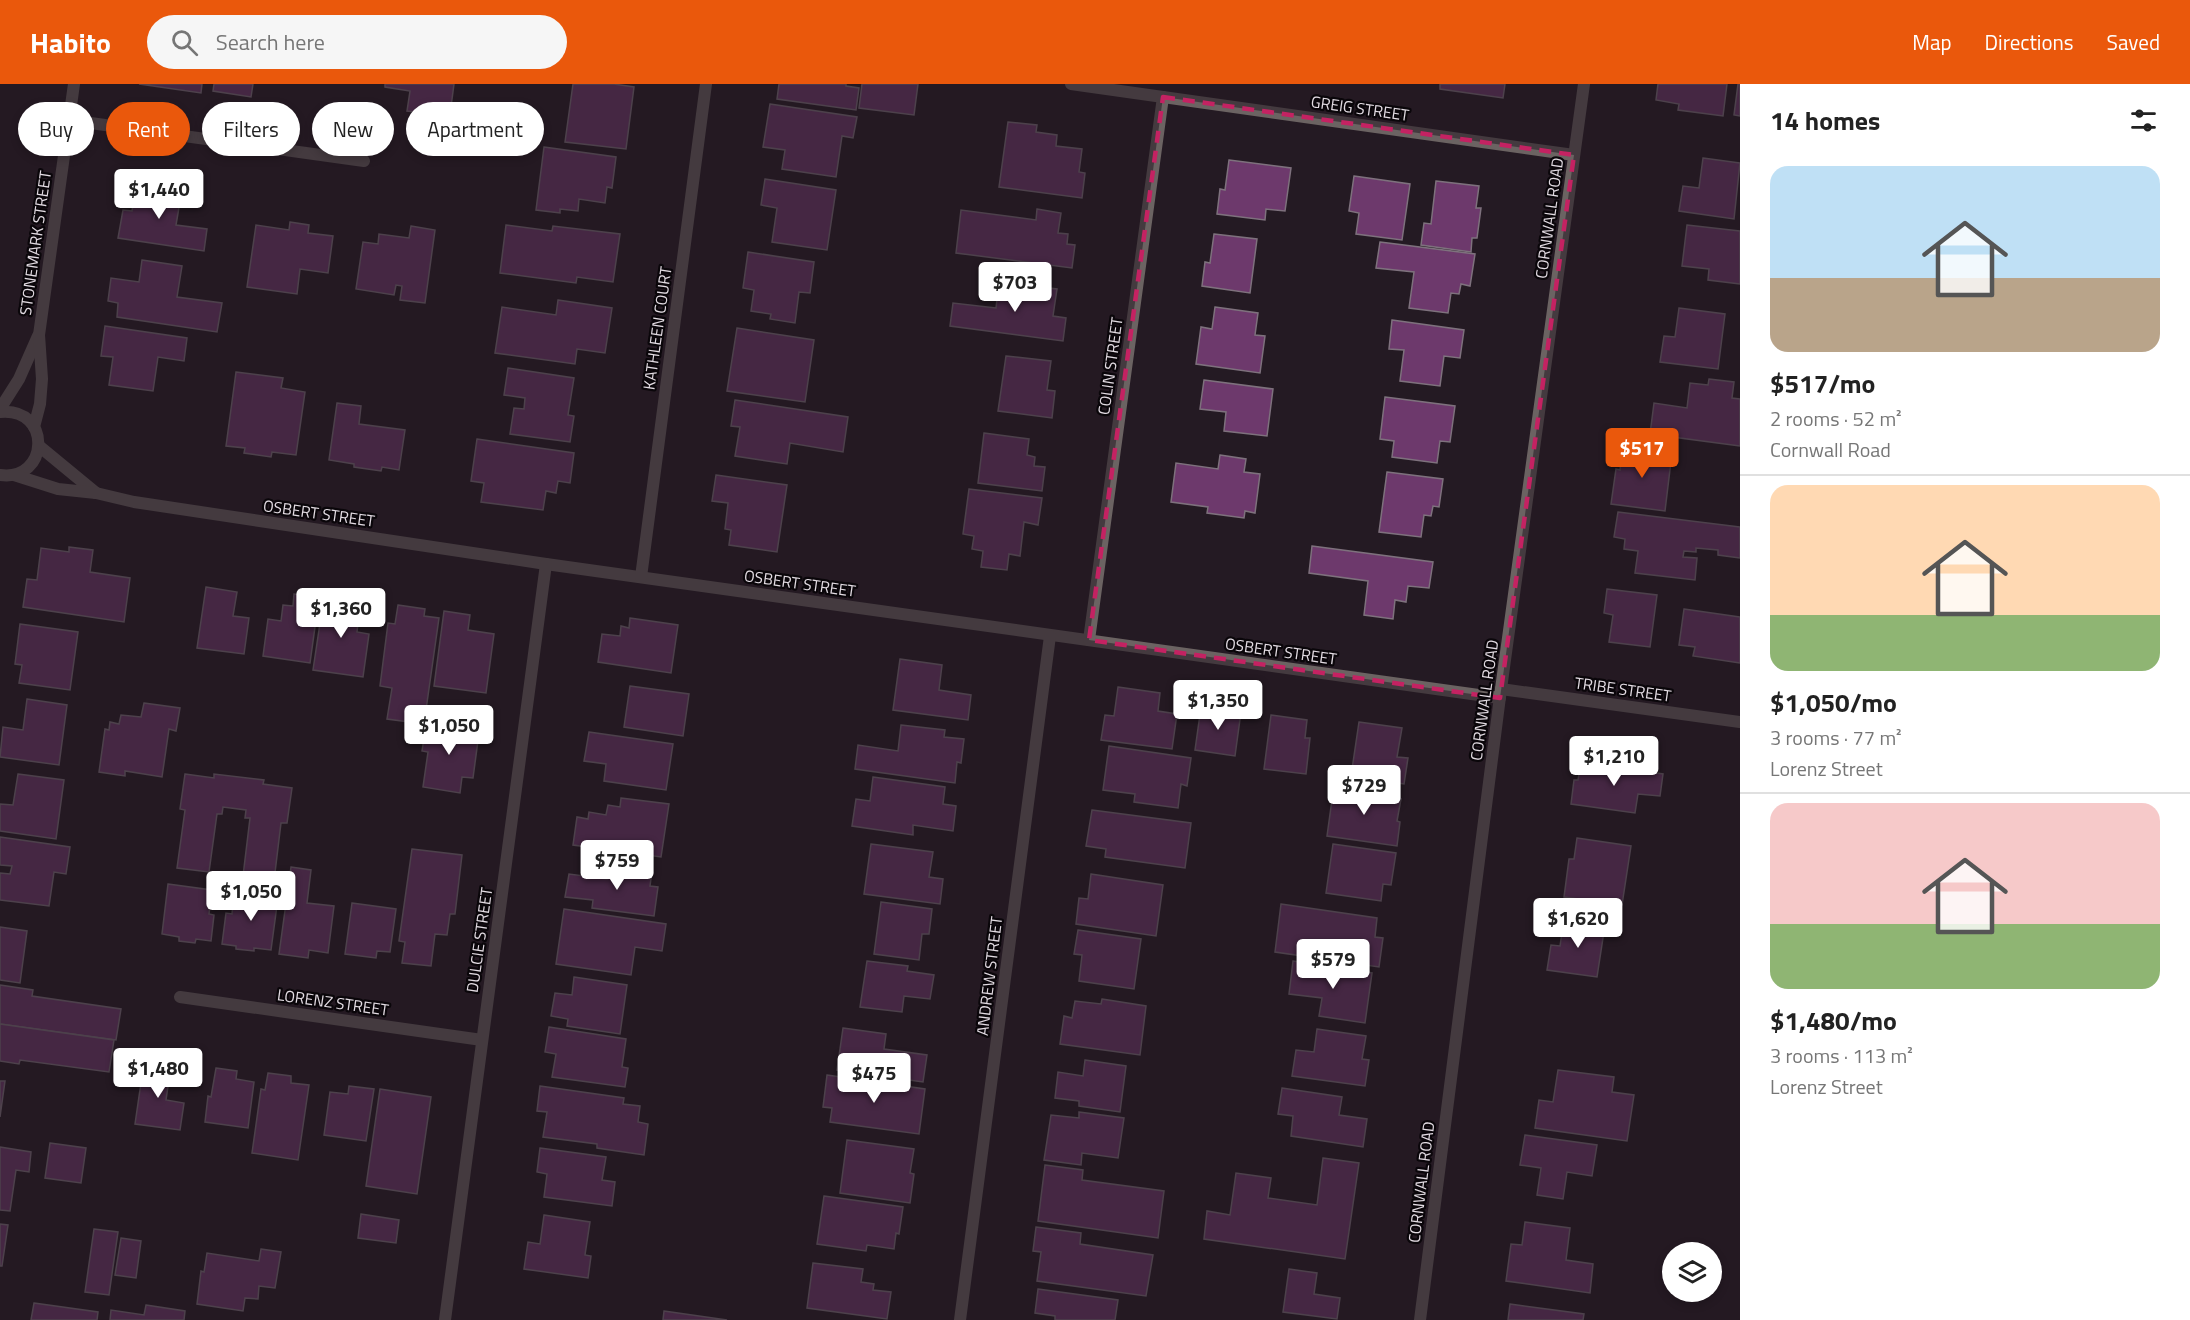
<!DOCTYPE html>
<html lang="en">
<head>
<meta charset="utf-8">
<style>
	:root { --surface:#fff; --page:#f6f6f6; --text:#222; --muted:#767676; --line:#e0e0e0; --accent:#ea580c }
	body { margin:0; font-family:"Titillium Web",sans-serif; background:var(--page); color:var(--text); height:100vh; display:flex; flex-direction:column; font-size:22px; white-space:nowrap }
	* { box-sizing:border-box; margin:0 }
	p { font-size:20px; color:var(--muted) }
	.icon { flex:none; width:33px; height:33px; fill:none; stroke:currentColor; stroke-width:2; stroke-linecap:round; stroke-linejoin:round }
	.map { position:relative; flex:1; overflow:hidden }
	.sheet { display:flex; flex-direction:column; background:var(--surface); width:450px }
	.sheet>* { flex:none }
	.hud { position:absolute; left:18px; top:18px; width:570px; height:54px; display:flex; gap:12px }
	.buttons { position:absolute; left:1662px; top:1158px; display:grid; gap:12px }
	.buttons a { display:grid; place-items:center; width:60px; height:60px; border-radius:50%; background:var(--surface); box-shadow:0 3px 9px #0003; font-size:30px }
	.price { position:absolute; translate:-50% -51px; padding:0 14px; border-radius:6px; background:#fff; color:#222; font-size:20px; line-height:39px; filter:drop-shadow(0 2px 3px #0008) }
	.price::after { content:''; position:absolute; left:50%; top:36px; width:18px; height:14px; margin-left:-9px; background:inherit; clip-path:polygon(0 0,100% 0,50% 100%) }
	.price.selected { background:var(--accent); color:#fff }
	ul { padding:0; list-style:none }
	li { display:grid; align-content:center; gap:12px; height:318px; padding:0 30px }
	li+li { border-top:2px solid var(--line) }
	li span { display:grid; place-items:center; height:186px; border-radius:18px; color:#555 }
	li>.icon { margin-inline-start:auto }
	span .icon { width:108px; height:108px; fill:#fffc; stroke-width:1 }
	li b { font-size:26px }
	h2 { display:flex; justify-content:space-between; align-items:center; height:72px; padding:0 30px; font-size:26px }
	.tag { padding:0 21px; border-radius:27px; background:var(--surface); box-shadow:0 3px 9px #0003; font-size:21px; line-height:54px }
	.tag.selected { background:var(--accent); color:#fff }
	header { display:flex; align-items:center; gap:36px; box-sizing:border-box; height:84px; padding:0 30px; background:var(--accent); color:#fff }
	header strong { font-size:28px }
	nav { display:flex; gap:33px; margin-inline-start:auto; font-size:21px }
	.search { width:420px; height:54px; background:var(--page); display:flex; align-items:center; gap:15px; box-sizing:border-box; padding:0 21px; border-radius:33px; color:var(--muted); font-size:22px }
	main { display:flex; flex:1; min-height:0 }
	.map>svg:first-child { display:block }
	.building { fill:#6d396c; stroke:#7e717d; stroke-width:1.5 }
	.lines { fill:none; stroke-linecap:round; stroke-linejoin:round }
	.minor { stroke:#6b6362; stroke-width:12 }
	.tertiary { stroke:#6b6362; stroke-width:12 }
	.marked { fill:none; stroke:#c42262; stroke-width:4.5; stroke-dasharray:12 8; stroke-linejoin:round }
	.labels { text-anchor:middle; dominant-baseline:central; stroke-width:4.5; stroke-linejoin:round; paint-order:stroke }
	.street-label { font-size:16px; fill:#e3dce3; stroke:#0a060a }
</style>
</head>
<body>
<header>
<strong>Habito</strong>
<div class="search"><svg class="icon" aria-label="search" viewBox="0 0 24 24"><circle cx="10" cy="10" r="6"/><path d="M15 15l6 6"/></svg>Search here</div>
<nav><a>Map</a><a>Directions</a><a>Saved</a></nav>
</header>
<main>
<div class="map">
<svg width="1740" height="1236" viewBox="0 0 1740 1236">
	<rect width="100%" height="100%" fill="#241a23"/>
	<g class="building">
		<path d="M139,0H202L201,9Z"/>
		<path d="M214,0H253L251,13L213,7Z"/>
		<path d="M385,0H454L447,53L423,50L425,29L407,27L410,7L385,3Z"/>
		<path d="M573,0H614L634,3L626,65L565,58Z"/>
		<path d="M779,0H846V2L859,4L856,26L777,15Z"/>
		<path d="M862,0H918L914,31L859,24Z"/>
		<path d="M1440,0H1505L1503,14L1440,5Z"/>
		<path d="M1658,0H1727L1723,32L1678,26L1679,20L1656,16Z"/>
		<path d="M1738,0H1740V32L1734,31Z"/>
		<path d="M770,20L857,33L853,54L842,52L836,93L782,85L785,66L763,63Z"/>
		<path d="M1008,38L1037,41L1036,48L1057,51L1056,62L1082,65L1079,88L1085,89L1082,114L999,103Z"/>
		<path d="M544,63L616,73L612,104L607,103L605,119L579,115L578,127L560,125V129L536,126Z"/>
		<path d="M1703,74L1740,79L1734,135L1679,127L1683,102L1699,104Z"/>
		<path d="M1229,76L1291,84L1285,127L1266,125L1265,136L1217,130L1220,105L1225,106Z"/>
		<path d="M1354,92L1410,100L1402,156L1356,150L1359,129L1349,127Z"/>
		<path d="M765,95L836,106L827,166L772,158L777,124L761,121Z"/>
		<path d="M1436,97L1479,102L1476,124H1481L1477,154H1472L1471,168L1421,161L1424,139L1431,140Z"/>
		<path d="M136,100L182,106L176,141L207,145L204,167L118,154L123,126L132,127Z"/>
		<path d="M1037,125L1061,129L1058,149L1068,150L1067,160L1075,161L1072,184L956,169L961,126L1036,136Z"/>
		<path d="M290,138L309,141L308,149L333,152L328,189L300,185L297,210L247,203L256,141L289,146Z"/>
		<path d="M506,141L552,147L553,142L620,150L613,198L577,193L576,199L500,189Z"/>
		<path d="M1687,141L1740,147V200L1708,196L1709,185L1682,182Z"/>
		<path d="M411,142L435,146L425,219L400,216L402,202L396,201L394,211L356,205L363,158L378,160L379,150L409,154Z"/>
		<path d="M1214,150L1257,155L1250,209L1202,202L1205,178L1210,179Z"/>
		<path d="M1380,158L1475,170L1470,202L1461,200L1459,210L1451,209L1448,229L1409,224L1414,188L1376,184Z"/>
		<path d="M748,168L814,178L810,209L799,208L795,239L770,235L771,230L751,227L754,206L743,204Z"/>
		<path d="M142,176L182,182L177,213L222,219L217,248L117,233L118,219L108,217L111,194L139,198Z"/>
		<path d="M999,198L1057,205L1053,232L1066,234L1063,257L950,242L953,219L996,224Z"/>
		<path d="M558,216L612,224L605,269L577,265L575,280L495,269L502,223L556,231Z"/>
		<path d="M1215,223L1258,229L1255,251L1265,252L1260,289L1196,280L1201,243L1212,245Z"/>
		<path d="M1679,224L1725,230L1718,285L1660,278L1664,252L1675,253Z"/>
		<path d="M1392,236L1464,246L1460,274L1444,272L1440,302L1400,297L1404,266L1389,265Z"/>
		<path d="M105,242L187,254L184,277L158,273L153,307L109,301L113,273L101,272Z"/>
		<path d="M737,244L814,256L805,318L727,307Z"/>
		<path d="M1006,272L1051,277L1047,306L1055,307L1052,334L998,327Z"/>
		<path d="M508,284L574,294L568,331L574,332L570,358L510,350L514,324L524,325L525,314L504,311Z"/>
		<path d="M236,288L283,294L281,304L305,308L296,371L272,368L271,373L244,369L245,364L226,362Z"/>
		<path d="M1709,295L1734,298L1732,314L1740,315V362L1650,350L1654,319L1687,324L1690,299L1708,301Z"/>
		<path d="M1204,296L1273,305L1267,352L1224,347L1226,328L1200,325Z"/>
		<path d="M1385,313L1455,322L1450,358L1440,357L1437,379L1392,373L1394,357L1380,355Z"/>
		<path d="M735,316L848,333L843,368L790,359L787,380L735,372L740,343L731,342Z"/>
		<path d="M337,319L361,322L359,340L405,346L399,386L382,383L381,387L354,383V380L329,376Z"/>
		<path d="M984,349L1029,355L1027,371L1035,373L1034,382L1045,383L1042,407L978,399Z"/>
		<path d="M477,355L574,369L570,399L558,397L556,409L546,407L543,426L481,418L484,399L471,397Z"/>
		<path d="M1622,363L1672,369L1665,427L1611,420L1616,385L1620,386Z"/>
		<path d="M1220,371L1246,375L1244,388L1260,390L1255,429L1245,427L1244,434L1207,429L1208,423L1171,418L1176,379L1218,385Z"/>
		<path d="M1387,388L1443,395L1439,423L1433,422L1431,432L1424,431L1421,453L1379,448Z"/>
		<path d="M716,391L787,401L777,468L729,461L731,446L725,445L728,419L712,417Z"/>
		<path d="M969,405L1042,414L1038,441L1024,438L1020,472L1009,470L1007,486L981,483L983,467L972,465L974,452L963,450Z"/>
		<path d="M1618,428L1740,443V474L1718,471V466L1696,464V468L1684,467L1683,473L1697,474L1695,496L1635,489L1638,467L1624,465L1625,455L1614,453Z"/>
		<path d="M1312,462L1433,478L1429,504L1408,502L1406,518L1395,516L1393,535L1364,531L1368,497L1309,489Z"/>
		<path d="M69,463L93,466L90,488L130,494L124,538L23,523L27,495L37,496L41,464L69,468Z"/>
		<path d="M206,503L237,508L233,532L249,534L244,570L197,564Z"/>
		<path d="M1607,505L1657,511L1650,563L1609,558L1613,531L1604,529Z"/>
		<path d="M294,510L319,514L310,579L263,572L268,535L281,537L283,521L293,522Z"/>
		<path d="M339,511L361,514L357,548L369,550L363,593L313,586L323,519L338,521Z"/>
		<path d="M398,521L425,525L424,532L439,534L424,640L387,635L392,604L380,602L388,539L395,540Z"/>
		<path d="M1684,525L1740,533V579L1693,572L1695,563L1679,561Z"/>
		<path d="M444,527L470,531L468,546L494,550L486,609L434,602Z"/>
		<path d="M630,534L678,541L671,589L598,578L602,550L620,552L621,542L629,544Z"/>
		<path d="M20,540L78,548L70,606L19,599L22,581L15,580Z"/>
		<path d="M900,575L942,581L939,606L971,611L968,636L893,626Z"/>
		<path d="M630,602L689,610L683,652L624,643Z"/>
		<path d="M1118,603L1160,609L1158,627L1177,630L1172,665L1101,656L1105,631L1114,632Z"/>
		<path d="M27,615L67,621L59,681L0,673L3,643L23,646Z"/>
		<path d="M144,619L180,624L176,647L169,645L162,693L125,687V692L99,688L105,645L109,646L110,638L119,640L121,631L141,633Z"/>
		<path d="M1201,623L1241,628L1235,672L1195,666Z"/>
		<path d="M1271,631L1307,636L1305,654H1310L1306,690L1264,685Z"/>
		<path d="M435,634L457,637L456,645L479,649L473,694L462,693L460,709L423,703L428,668L422,667L426,642L434,643Z"/>
		<path d="M1359,638L1402,644L1397,673L1408,674L1404,700L1351,692Z"/>
		<path d="M901,641L945,646L944,653L964,655L961,679L957,678L955,699L855,685L858,661L898,667Z"/>
		<path d="M589,648L673,660L666,706L604,697L606,680L584,677Z"/>
		<path d="M1109,662L1191,674L1187,702L1181,700L1178,724L1134,718L1135,710L1103,706Z"/>
		<path d="M1581,678L1663,690L1660,712L1638,710L1635,729L1571,720L1574,696H1578Z"/>
		<path d="M18,690L64,696L56,755L0,747V720L13,721Z"/>
		<path d="M185,690L214,694V690L264,696L263,700L292,704L287,739H281L274,797L243,792L250,734H245L246,726L223,723L222,730H217L209,788L177,784L185,726L180,725Z"/>
		<path d="M873,693L945,703L943,720L956,722L953,747L913,741V751L852,742L856,715L870,717Z"/>
		<path d="M1334,701L1388,709L1387,714L1401,715L1397,737L1400,738L1397,762L1327,752Z"/>
		<path d="M621,714L669,720L661,773L573,761L577,733L588,735L589,728L606,731L608,721L620,723Z"/>
		<path d="M1092,726L1191,739L1185,784L1105,773L1106,765L1086,762Z"/>
		<path d="M0,753L70,763L66,790L54,788L49,822L0,816V789L10,790L12,782L0,781Z"/>
		<path d="M1577,754L1631,762L1622,821L1564,813L1569,775H1574Z"/>
		<path d="M871,760L933,768L929,793L943,795L940,820L864,810Z"/>
		<path d="M1333,760L1396,769L1391,801L1383,800L1381,817L1326,809Z"/>
		<path d="M412,765L462,771L455,830H450L447,851L435,850L431,882L402,879L405,858L399,857Z"/>
		<path d="M609,781L652,787L650,802L658,803L654,832L592,824L593,816L565,813L569,790L607,795Z"/>
		<path d="M291,783L311,786L307,819L334,822L328,869L309,866L308,874L279,870Z"/>
		<path d="M1091,790L1163,801L1156,852L1076,840L1079,814L1088,815Z"/>
		<path d="M168,800L212,806L209,830L214,831L211,857L196,855L195,859L179,857V853L162,850Z"/>
		<path d="M234,808L278,814L271,866L254,864V867L236,865V862L222,860L226,829L232,830Z"/>
		<path d="M881,818L932,825L929,850H922L919,876L874,870Z"/>
		<path d="M352,819L396,825L390,868L377,867L376,874L345,870Z"/>
		<path d="M1281,820L1377,834L1375,853L1383,854L1379,883L1275,868Z"/>
		<path d="M564,825L666,840L662,867L635,863L631,891L556,880Z"/>
		<path d="M1564,835L1605,841L1597,893L1547,886L1551,861L1560,862Z"/>
		<path d="M0,843L27,847L20,899L0,896Z"/>
		<path d="M1078,846L1141,855L1134,905L1079,897L1082,871L1074,870Z"/>
		<path d="M867,877L908,882L907,887L934,891L930,915L904,912L902,928L860,923Z"/>
		<path d="M1293,877L1372,889L1365,939L1319,932L1322,914L1289,910Z"/>
		<path d="M574,893L627,901L620,950L567,942L568,935L551,932L555,909L572,911Z"/>
		<path d="M0,901L33,906L32,912L121,925L116,956L0,940Z"/>
		<path d="M1102,915L1146,922L1140,971L1060,960L1064,932L1072,934L1075,917L1101,920Z"/>
		<path d="M0,940L114,956L109,988L20,976L19,980L0,977Z"/>
		<path d="M549,943L626,955L622,983L628,984L625,1003L552,993L556,970L545,968Z"/>
		<path d="M843,944L886,950L884,965L927,971L923,998L837,986Z"/>
		<path d="M1317,945L1366,952L1362,975L1369,976L1365,1002L1292,992L1296,966L1314,968Z"/>
		<path d="M1085,976L1126,982L1120,1028L1079,1022V1017L1055,1014L1058,988L1083,992Z"/>
		<path d="M144,978L171,982L166,1016L184,1019L180,1046L135,1040Z"/>
		<path d="M216,984L237,987L236,995L254,998L248,1044L205,1038L208,1012L211,1013Z"/>
		<path d="M1558,986L1614,993L1612,1008L1634,1011L1627,1057L1535,1044L1539,1016L1553,1018Z"/>
		<path d="M268,989L291,992V999L309,1001L298,1076L252,1069L261,1005L265,1006Z"/>
		<path d="M827,991L925,1005L919,1050L830,1038L832,1024L823,1023Z"/>
		<path d="M0,997H5L0,1033Z"/>
		<path d="M349,1002L374,1005L366,1057L324,1051L330,1008L348,1010Z"/>
		<path d="M540,1002L624,1014L623,1020L640,1022L638,1038L648,1040L644,1071L597,1064V1060L543,1053L547,1028L537,1027Z"/>
		<path d="M1282,1004L1342,1013L1339,1031L1367,1035L1363,1063L1291,1052L1293,1032L1278,1030Z"/>
		<path d="M380,1005L431,1013L417,1110L366,1102Z"/>
		<path d="M1079,1028L1124,1034L1118,1074L1082,1069L1081,1081L1044,1076L1051,1031L1079,1034Z"/>
		<path d="M1525,1051L1597,1061L1592,1092L1567,1088L1563,1115L1537,1111L1541,1084L1520,1081Z"/>
		<path d="M847,1056L914,1065L910,1089L914,1090L910,1119L840,1109Z"/>
		<path d="M50,1059L86,1064L81,1099L45,1094Z"/>
		<path d="M0,1063L31,1068L29,1088L16,1086L10,1127L0,1126Z"/>
		<path d="M540,1064L606,1073L602,1096L615,1098L612,1122L544,1113L547,1090L537,1088Z"/>
		<path d="M1323,1074L1359,1079L1345,1175L1204,1155L1207,1127L1230,1131L1236,1089L1271,1094L1268,1114L1317,1121Z"/>
		<path d="M1045,1081L1083,1086L1082,1096L1164,1107L1158,1154L1038,1137Z"/>
		<path d="M824,1112L903,1123L899,1150L896,1149L894,1165L867,1161L866,1167L817,1160Z"/>
		<path d="M361,1130L399,1136L396,1159L358,1154Z"/>
		<path d="M544,1131L590,1138L585,1171L591,1172L588,1194L524,1185L528,1158L540,1160Z"/>
		<path d="M1525,1138L1570,1144L1566,1176L1593,1180L1590,1209L1506,1197L1511,1160L1522,1161Z"/>
		<path d="M0,1140L8,1141L2,1182H0Z"/>
		<path d="M1036,1143L1081,1149L1080,1160L1153,1171L1146,1212L1037,1197L1041,1168L1033,1167Z"/>
		<path d="M94,1145L118,1148L109,1211L85,1208Z"/>
		<path d="M121,1154L141,1157L136,1194L115,1191Z"/>
		<path d="M261,1165L281,1168L275,1204L259,1202L258,1215L245,1214L243,1227L197,1220L201,1187L204,1188L207,1169L259,1177Z"/>
		<path d="M813,1179L863,1185L861,1198L874,1200L873,1206L891,1208L887,1235L807,1224Z"/>
		<path d="M1289,1185L1317,1189L1314,1210L1340,1214L1337,1235L1283,1228Z"/>
		<path d="M1038,1205L1118,1216L1115,1236H1055V1232L1035,1229Z"/>
		<path d="M34,1219L98,1228L97,1236H31Z"/>
		<path d="M1510,1220L1584,1230L1583,1236H1508Z"/>
		<path d="M146,1221L185,1227L184,1236H110L111,1226L144,1231Z"/>
		<path d="M664,1227L727,1236H663Z"/>
	</g>
	<g class="lines">
		<g class="minor">
			<path d="M1071,0L1574,71"/>
			<path d="M69,36L364,77"/>
			<path d="M0,325L19,295L38,252"/>
			<path d="M0,328C53,323 49,398 0,391"/>
			<path d="M34,343L40,320L42,295L39,251L74,0"/>
			<path d="M39,362L96,409"/>
			<path d="M14,391L58,405L96,409L134,418L546,480L1500,614"/>
			<path d="M641,493L706,0"/>
			<path d="M1089,556L1163,13"/>
			<path d="M1501,605L1740,638"/>
			<path d="M180,913L482,956"/>
			<path d="M445,1236L546,480"/>
			<path d="M960,1236L1050,552"/>
		</g>
		<path class="tertiary" d="M1420,1236L1501,605L1584,0"/>
	</g>
	<path d="M0 0H1740V1236H0ZM1163,13L1574,71L1500,614L1089,556Z" fill="#241a23" fill-opacity=".55" fill-rule="evenodd"/>
	<path class="marked" d="M1163,13L1574,71L1500,614L1089,556Z"/>
	<g class="labels">
		<g class="street-label">
			<text transform="translate(1360 24) rotate(8)">GREIG STREET</text>
			<text transform="translate(1549 134) rotate(-82)">CORNWALL ROAD</text>
			<text transform="translate(35 159) rotate(-82)">STONEMARK STREET</text>
			<text transform="translate(657 244) rotate(-82)">KATHLEEN COURT</text>
			<text transform="translate(1110 282) rotate(-82)">COLIN STREET</text>
			<text transform="translate(319 429) rotate(8)">OSBERT STREET</text>
			<text transform="translate(800 499) rotate(8)">OSBERT STREET</text>
			<text transform="translate(1281 567) rotate(8)">OSBERT STREET</text>
			<text transform="translate(1623 605) rotate(8)">TRIBE STREET</text>
			<text transform="translate(1484 616) rotate(-82)">CORNWALL ROAD</text>
			<text transform="translate(479 856) rotate(-82)">DULCIE STREET</text>
			<text transform="translate(989 892) rotate(-83)">ANDREW STREET</text>
			<text transform="translate(333 918) rotate(8)">LORENZ STREET</text>
			<text transform="translate(1421 1098) rotate(-83)">CORNWALL ROAD</text>
		</g>
	</g>
</svg>
<div class="buttons">
<a><svg class="icon" aria-label="layers" viewBox="0 0 24 24"><path d="M12 4l9 5-9 5-9-5zM3 14l9 5 9-5"/></svg></a>
</div>
<b class="price" style="left:159px;top:136px">$1,440</b>
<b class="price" style="left:1015px;top:229px">$703</b>
<b class="price selected" style="left:1642px;top:395px">$517</b>
<b class="price" style="left:341px;top:555px">$1,360</b>
<b class="price" style="left:1218px;top:647px">$1,350</b>
<b class="price" style="left:449px;top:672px">$1,050</b>
<b class="price" style="left:1614px;top:703px">$1,210</b>
<b class="price" style="left:1364px;top:732px">$729</b>
<b class="price" style="left:617px;top:807px">$759</b>
<b class="price" style="left:251px;top:838px">$1,050</b>
<b class="price" style="left:1578px;top:865px">$1,620</b>
<b class="price" style="left:1333px;top:906px">$579</b>
<b class="price" style="left:158px;top:1015px">$1,480</b>
<b class="price" style="left:874px;top:1020px">$475</b>
<div class="hud">
<a class="tag">Buy</a>
<a class="tag selected">Rent</a>
<a class="tag">Filters</a>
<a class="tag">New</a>
<a class="tag">Apartment</a>
</div>
</div>
<section class="sheet">
<h2>14 homes<svg class="icon" aria-label="filters" viewBox="0 0 24 24"><path d="M4 7h16M4 17h16"/><circle cx="9" cy="7" r="2"/><circle cx="15" cy="17" r="2"/></svg></h2>
<ul>
<li><span style="background:linear-gradient(#bfe0f5 60%,#b9a48a 0)"><svg class="icon" aria-label="home" viewBox="0 0 24 24"><path d="M3 11l9-7 9 7M6 9v11h12V9"/></svg></span><div><b>$517/mo</b><p>2 rooms · 52 m²</p><p>Cornwall Road</p></div></li>
<li><span style="background:linear-gradient(#ffd9b3 70%,#8fb573 0)"><svg class="icon" aria-label="home" viewBox="0 0 24 24"><path d="M3 11l9-7 9 7M6 9v11h12V9"/></svg></span><div><b>$1,050/mo</b><p>3 rooms · 77 m²</p><p>Lorenz Street</p></div></li>
<li><span style="background:linear-gradient(#f6c9c9 65%,#8fb573 0)"><svg class="icon" aria-label="home" viewBox="0 0 24 24"><path d="M3 11l9-7 9 7M6 9v11h12V9"/></svg></span><div><b>$1,480/mo</b><p>3 rooms · 113 m²</p><p>Lorenz Street</p></div></li>
</ul>
</section>
</main>
</body>
</html>
